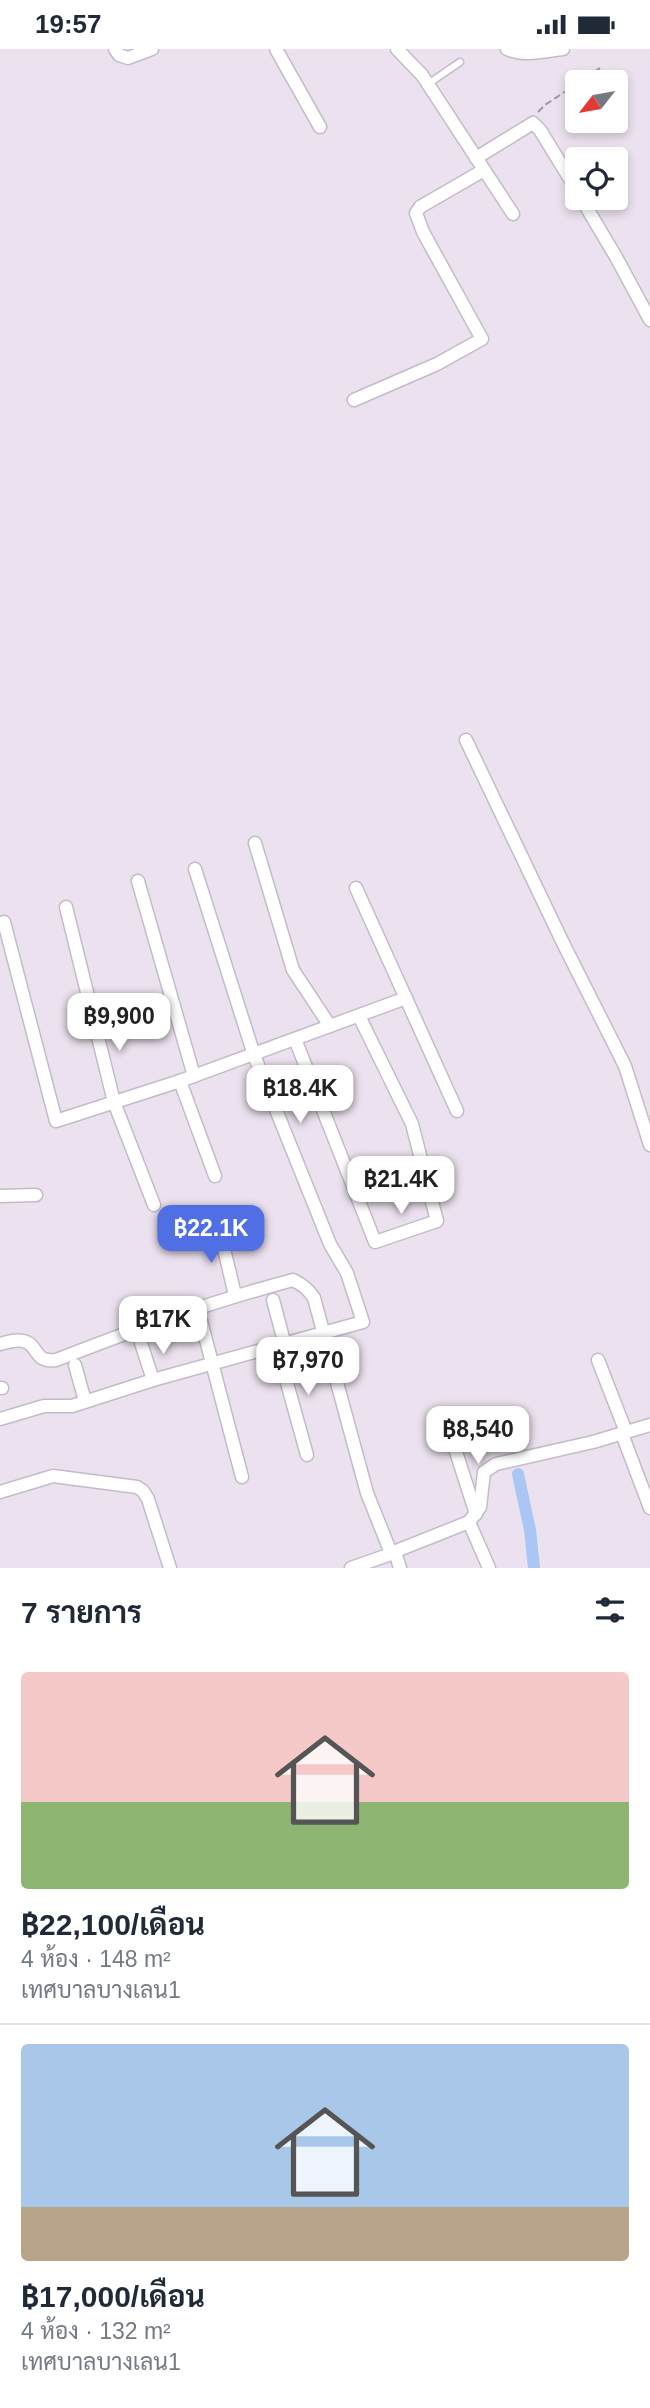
<!DOCTYPE html>
<html lang="th">
<head>
<meta charset="utf-8">
<style>
	:root { --surface:#fff; --page:#f2f2f3; --text:#1f2937; --muted:#747a83; --line:#e0e1e3; --accent:#516fe4 }
	body { margin:0; font-family:Helvetica,Sarabun,sans-serif; background:var(--page); color:var(--text); height:100vh; display:flex; flex-direction:column; font-size:26px; white-space:nowrap }
	* { box-sizing:border-box; margin:0 }
	p { font-size:23px; color:var(--muted) }
	.icon { flex:none; width:38px; height:38px; fill:none; stroke:currentColor; stroke-width:2; stroke-linecap:round; stroke-linejoin:round }
	.map { position:relative; height:1519px; overflow:hidden }
	.sheet { display:flex; flex-direction:column; background:var(--surface); flex:1 }
	.sheet>* { flex:none }
	.needle { width:46px; rotate:239deg }
	.tools { position:absolute; left:565px; top:21px; display:grid; gap:14px }
	.tools a { display:grid; place-items:center; width:63px; height:63px; border-radius:7px; background:var(--surface); box-shadow:0 4px 10px #0003; font-size:35px }
	.price { position:absolute; translate:-50% -60px; padding:0 16px; border-radius:14px; background:#fff; color:#222; font-size:23px; line-height:46px; filter:drop-shadow(0 2px 4px #0008) }
	.price::after { content:''; position:absolute; left:50%; top:42px; width:21px; height:16px; margin-left:-10px; background:inherit; clip-path:polygon(0 0,100% 0,50% 100%) }
	.price.selected { background:var(--accent); color:#fff }
	ul { padding:0; list-style:none }
	li { display:grid; align-content:center; gap:14px; height:371px; padding:0 21px }
	li+li { border-top:2px solid var(--line) }
	li span { display:grid; place-items:center; height:217px; border-radius:7px; color:#555 }
	li>.icon { margin-inline-start:auto }
	span .icon { width:126px; height:126px; fill:#fffc; stroke-width:1 }
	li b { font-size:30px }
	h2 { display:flex; justify-content:space-between; align-items:center; height:84px; padding:0 21px; font-size:30px }
	.status { display:flex; justify-content:space-between; align-items:center; height:49px; padding:0 35px; background:var(--surface); direction:ltr }
	.status svg { height:19px; fill:currentColor }
	.map>svg:first-child { display:block }
	.lines { fill:none; stroke-linecap:round; stroke-linejoin:round }
	.canal { stroke:#a9c6f4; stroke-width:12 }
	.service-casing { stroke:#c4bbc8; stroke-width:9 }
	.minor-casing { stroke:#c4bbc8; stroke-width:15 }
	.path { stroke:#9e97a0; stroke-width:2; stroke-dasharray:7 3.5; stroke-linecap:butt }
	.service { stroke:#fff; stroke-width:6 }
	.minor { stroke:#fff; stroke-width:12 }
</style>
</head>
<body>
<div class="status"><b>19:57</b><svg viewBox="0 0 49 12"><path d="M0 12V9h3v3zM5 12V6h3v6zM10 12V3h3v9zM15 12V0h3v12zM26 1h20v11H26zM47 4h2v5h-2z"/></svg></div>
<div class="map">
<svg width="650" height="1519" viewBox="0 0 650 1519">
	<rect width="100%" height="100%" fill="#ece2ef"/>
	<g class="lines">
		<path class="canal" d="M518,1425L530,1481L534,1519"/>
		<g class="service-casing">
			<path id="service" d="M428,35L460,13"/>
		</g>
		<g class="minor-casing">
			<g id="minor">
				<path d="M115,0L119,6L128,9L152,0"/>
				<path d="M276,0L320,78"/>
				<path d="M397,0L422,26L513,165"/>
				<path d="M507,0C525,8 545,2 563,0"/>
				<path d="M476,109L533,74L540,81L578,143"/>
				<path d="M581,149L616,208L650,271"/>
				<path d="M354,351L437,315L482,290L423,183L416,164L420,158L484,121"/>
				<path d="M466,691L563,894L625,1017L650,1096"/>
				<path d="M255,794L293,921L330,977"/>
				<path d="M138,832L194,1027"/>
				<path d="M356,839L457,1062"/>
				<path d="M66,858L114,1053L154,1156"/>
				<path d="M4,873L56,1072L180,1032L406,949"/>
				<path d="M295,990L375,1193L437,1172L412,1075L359,967"/>
				<path d="M180,1032L215,1127"/>
				<path d="M0,1147L36,1146"/>
				<path d="M207,1166L213,1168L218,1175L235,1246"/>
				<path d="M273,1251L285,1296"/>
				<path d="M201,1272L242,1428"/>
				<path d="M141,1294L153,1331"/>
				<path d="M0,1295C7,1293 16,1290 23,1292C39,1295 33,1314 56,1311C136,1280 210,1253 293,1231C303,1236 308,1240 314,1249L367,1444L391,1504L469,1473L480,1458L484,1423L496,1415L593,1393L650,1376"/>
				<path d="M277,1298L307,1406"/>
				<path d="M598,1311L626,1383"/>
				<path d="M75,1316L85,1352"/>
				<path d="M0,1339H2"/>
				<path d="M0,1370L44,1357H72L153,1331L363,1273L347,1224L330,1195L254,1006L195,820"/>
				<path d="M448,1378L476,1465"/>
				<path d="M622,1385L650,1459"/>
				<path d="M0,1443L53,1427L137,1438L143,1442L148,1450L170,1519"/>
				<path d="M469,1473L489,1519"/>
				<path d="M395,1503L400,1519"/>
				<path d="M351,1519L388,1506"/>
			</g>
		</g>
		<g class="path">
			<path d="M579,33L600,19"/>
			<path d="M538,63L545,56L578,34"/>
		</g>
		<use href="#service" class="service"/>
		<use href="#minor" class="minor"/>
	</g>
</svg>
<div class="tools">
<a><svg class="needle" viewBox="-14 -14 28 28"><path d="M0-13l5 13h-10z" fill="#e53935"/><path d="M0 13l5-13h-10z" fill="#747a83"/></svg></a>
<a><svg class="icon" aria-label="locate" viewBox="0 0 24 24"><circle cx="12" cy="12" r="6"/><path d="M12 2v4M12 18v4M2 12h4M18 12h4"/></svg></a>
</div>
<b class="price" style="left:119px;top:1004px">฿9,900</b>
<b class="price" style="left:300px;top:1076px">฿18.4K</b>
<b class="price" style="left:401px;top:1167px">฿21.4K</b>
<b class="price selected" style="left:211px;top:1216px">฿22.1K</b>
<b class="price" style="left:163px;top:1307px">฿17K</b>
<b class="price" style="left:308px;top:1348px">฿7,970</b>
<b class="price" style="left:478px;top:1417px">฿8,540</b>
</div>
<section class="sheet">
<h2>7 รายการ<svg class="icon" aria-label="filters" viewBox="0 0 24 24"><path d="M4 7h16M4 17h16"/><circle cx="9" cy="7" r="2"/><circle cx="15" cy="17" r="2"/></svg></h2>
<ul>
<li><span style="background:linear-gradient(#f6c9c9 60%,#8fb573 0)"><svg class="icon" aria-label="home" viewBox="0 0 24 24"><path d="M3 11l9-7 9 7M6 9v11h12V9"/></svg></span><div><b>฿22,100/เดือน</b><p>4 ห้อง · 148 m²</p><p>เทศบาลบางเลน1</p></div></li>
<li><span style="background:linear-gradient(#a9c7e8 75%,#b9a48a 0)"><svg class="icon" aria-label="home" viewBox="0 0 24 24"><path d="M3 11l9-7 9 7M6 9v11h12V9"/></svg></span><div><b>฿17,000/เดือน</b><p>4 ห้อง · 132 m²</p><p>เทศบาลบางเลน1</p></div></li>
</ul>
</section>
</body>
</html>
